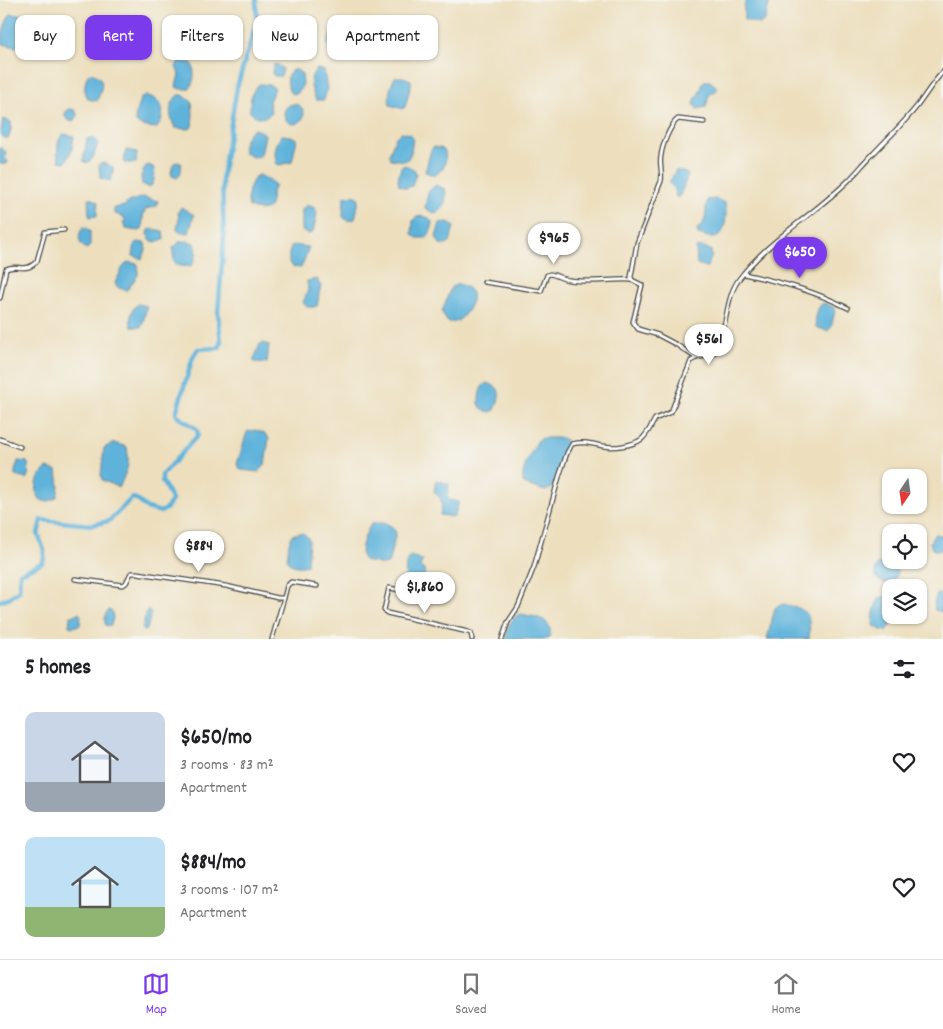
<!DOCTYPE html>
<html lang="en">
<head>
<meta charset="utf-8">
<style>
	:root { --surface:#fff; --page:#f2f2f2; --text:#202124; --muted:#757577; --line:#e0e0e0; --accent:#7c3aed }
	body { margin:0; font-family:Dekko,sans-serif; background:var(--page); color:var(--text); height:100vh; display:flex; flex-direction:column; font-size:19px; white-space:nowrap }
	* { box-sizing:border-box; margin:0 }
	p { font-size:16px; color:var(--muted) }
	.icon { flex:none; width:28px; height:28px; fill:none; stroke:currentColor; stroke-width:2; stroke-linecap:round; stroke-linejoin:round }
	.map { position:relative; height:639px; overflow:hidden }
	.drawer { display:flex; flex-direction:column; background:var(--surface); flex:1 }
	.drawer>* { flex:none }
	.top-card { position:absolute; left:15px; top:15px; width:500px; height:45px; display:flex; gap:10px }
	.needle { width:32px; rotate:193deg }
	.tools { position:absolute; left:882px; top:469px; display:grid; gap:10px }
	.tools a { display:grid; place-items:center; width:45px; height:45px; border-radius:10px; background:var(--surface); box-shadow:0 1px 4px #0004; font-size:25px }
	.price { position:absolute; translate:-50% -42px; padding:0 11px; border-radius:18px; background:#fff; color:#222; font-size:16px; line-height:32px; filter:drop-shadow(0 1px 2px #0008) }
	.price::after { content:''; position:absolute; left:50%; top:30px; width:15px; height:11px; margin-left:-8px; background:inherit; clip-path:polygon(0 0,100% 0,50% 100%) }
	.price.on { background:var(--accent); color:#fff }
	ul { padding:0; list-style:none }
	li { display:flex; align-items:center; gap:15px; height:125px; padding:0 25px }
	li span { display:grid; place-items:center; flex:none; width:140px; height:100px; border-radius:10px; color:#555 }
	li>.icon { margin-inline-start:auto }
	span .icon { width:60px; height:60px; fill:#fffc; stroke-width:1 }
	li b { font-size:21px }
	h2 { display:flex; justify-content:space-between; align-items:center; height:60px; padding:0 25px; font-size:21px }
	.chip { padding:0 18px; border-radius:10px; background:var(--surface); box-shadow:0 1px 4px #0004; font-size:18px; line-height:45px }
	.chip.on { background:var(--accent); color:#fff }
	.tab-bar { display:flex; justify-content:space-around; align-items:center; height:70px; border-top:1px solid var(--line); background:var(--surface); font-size:14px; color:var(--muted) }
	.tab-bar a { display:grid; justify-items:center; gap:2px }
	.tab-bar .on { color:var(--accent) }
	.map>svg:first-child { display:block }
	.water { fill:#5fb3db; stroke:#456f83 }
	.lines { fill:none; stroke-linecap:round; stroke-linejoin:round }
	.canal { stroke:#5fb3db; stroke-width:4.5 }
	.minor-casing { stroke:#484641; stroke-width:5.5 }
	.minor { stroke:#fff; stroke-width:3 }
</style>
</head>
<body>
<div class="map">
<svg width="943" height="639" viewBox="0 0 943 639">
	<rect width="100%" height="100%" fill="#f6f6f2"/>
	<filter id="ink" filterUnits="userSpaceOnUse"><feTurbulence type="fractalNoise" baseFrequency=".02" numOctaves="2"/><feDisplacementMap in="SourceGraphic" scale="10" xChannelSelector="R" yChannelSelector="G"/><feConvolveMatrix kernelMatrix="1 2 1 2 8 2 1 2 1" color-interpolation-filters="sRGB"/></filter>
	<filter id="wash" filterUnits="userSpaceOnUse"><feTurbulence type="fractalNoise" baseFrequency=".0096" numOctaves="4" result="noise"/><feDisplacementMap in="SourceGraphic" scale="20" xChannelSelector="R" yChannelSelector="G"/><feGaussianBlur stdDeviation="1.12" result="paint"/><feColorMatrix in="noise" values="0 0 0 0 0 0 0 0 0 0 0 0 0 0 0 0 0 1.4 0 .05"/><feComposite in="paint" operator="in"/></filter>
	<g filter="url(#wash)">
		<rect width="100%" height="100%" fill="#eddfbe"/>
		<g class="water">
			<path d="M746,0H770L765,21L759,24L744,20V7Z"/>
			<path d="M11,14L22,15L25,17L27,27L22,45L16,47L3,44C1,34 5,22 11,14Z"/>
			<path d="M123,24L136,26L137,29L131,47L120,46L119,44L120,28Z"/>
			<path d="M273,26L281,28L285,33L283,38H281L280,46L277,50L270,48L266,40L269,27Z"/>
			<path d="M336,28L342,32L343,39L340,49C334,50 331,49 327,44L331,34Z"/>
			<circle cx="142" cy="45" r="5.5"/>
			<path d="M179,61L192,63C195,70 195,83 189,89H180L176,87L179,74L176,67Z"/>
			<path d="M274,64L278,65L283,69L281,76H274L272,73Z"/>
			<path d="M317,69L324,71L327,89L324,100H316C311,90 307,78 317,69Z"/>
			<path d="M292,70H297L302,74L303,84L298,93C286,96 289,86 287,77Z"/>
			<path d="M89,73C107,76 102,88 97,101L88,99C83,92 84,81 89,73Z"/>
			<path d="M395,77H403L411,80V85L405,107L403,109L390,105C388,95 390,87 395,77Z"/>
			<path d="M704,81H710L717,87V90L709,95L706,107L697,109L694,104C695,98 698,95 700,91C703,87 701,84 704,81Z"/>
			<path d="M260,84L270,85L275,88L269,101L271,112C267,121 256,118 250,112C250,102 250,90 260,84Z"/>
			<path d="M178,95H183L192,102L193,114L192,127L190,129L175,128C169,116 168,105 178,95Z"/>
			<path d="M145,96C164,97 167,114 157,128C129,126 134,121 140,99Z"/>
			<circle cx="294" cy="114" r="10"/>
			<circle cx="71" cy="115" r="6"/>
			<path d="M3,119L11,122V129L9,137L6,139L0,135Z"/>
			<path d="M254,129L263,132L265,135L261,155C255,160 251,156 244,153C242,145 246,132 254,129Z"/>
			<path d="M401,132L410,134L413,137L411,153L407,160L404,161L391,159L389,155L395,138Z"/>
			<path d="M63,134L74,136L72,149L66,162L59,161C57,151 56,142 63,134Z"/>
			<path d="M282,135L291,136L297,139L292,162L279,165L276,163C274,152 275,144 282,135Z"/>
			<path d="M90,138L96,140L98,143L93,158L87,163L83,161L87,139Z"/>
			<path d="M0,147L6,152L5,159L8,161L7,164H0Z"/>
			<path d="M433,147L441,148L445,151C447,161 444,170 435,175L425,172L431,150Z"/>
			<path d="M126,150L137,152L136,163H124Z"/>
			<path d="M177,162L181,163C182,168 181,176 177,178L172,176L171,172L174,163Z"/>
			<path d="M102,163L113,167V175L110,181L100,178L99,164Z"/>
			<path d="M148,165L153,167C156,172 155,181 151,186L148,187L142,184L141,176L145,167Z"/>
			<path d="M405,165L414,169L416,174L412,186L406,188L399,185L398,179L401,167Z"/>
			<path d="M676,170L686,173L688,175L679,198L676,197L675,189L669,183Z"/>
			<path d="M259,175L270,180L275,185C267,199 278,218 249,207C246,196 249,185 256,176Z"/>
			<path d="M435,185L445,189C448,197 444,208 438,213H433L425,208L428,192Z"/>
			<path d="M353,195L358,197L359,200L355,219L348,221L343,217L344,197Z"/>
			<path d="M143,197L158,201L157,206L146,209L143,216L142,230L138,231L126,229L123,222L126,219L114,213V208L125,206L128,202Z"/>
			<path d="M90,198L98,202L97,216L90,217L89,215L88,199Z"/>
			<path d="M716,199L725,203C727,211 727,237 714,238C709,238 703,235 698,234L697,229C708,223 705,210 707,200Z"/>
			<path d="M307,205L315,208L317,213L313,232L309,234L302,231V209Z"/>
			<path d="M181,207L194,215L189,233L179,232L177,230L179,218L178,212Z"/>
			<path d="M423,216L429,218L432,222V228L427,238H417L412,234L413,220L417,217Z"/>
			<path d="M448,222L454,226L450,243L446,245L440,244L436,237L440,223Z"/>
			<path d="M83,227L87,228L90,231V246L87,249C78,245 77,235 83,227Z"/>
			<path d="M153,229L163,231L164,239L155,242L150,240L148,233L149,230Z"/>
			<path d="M187,241L194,243C199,249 196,260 191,266C174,268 173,262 173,248L179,242Z"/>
			<path d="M137,242L145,243L146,250L142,259L133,256L135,243Z"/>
			<path d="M292,245L308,247V250L301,268L293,267L289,263V253Z"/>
			<path d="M700,247L711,250L712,256L707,267L697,264L696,248Z"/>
			<path d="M128,262L138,264V275L127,290C122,289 117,289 115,283L123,267Z"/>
			<path d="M317,279L321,287C318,293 319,300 317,306C311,308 307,308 303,303L308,290L307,281Z"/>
			<path d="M459,284C463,286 470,288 472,293C476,304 452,340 442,312L451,287Z"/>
			<path d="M823,303L834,307L835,311L831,328L827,331L816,327C815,319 816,308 823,303Z"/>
			<path d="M138,304L147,306L143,323L141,327H132C129,319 131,308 138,304Z"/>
			<path d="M263,343L269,345L267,363L254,362V359L260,344Z"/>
			<path d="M486,383C504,387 500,396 495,410L490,412L483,410L479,404C479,396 479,388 486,383Z"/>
			<path d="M255,430L264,433L269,438L265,465L259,472L241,470L237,464L247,432Z"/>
			<path d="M543,438H562L566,440L567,445L552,488L545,491L524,484C519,470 532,452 538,440Z"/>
			<path d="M114,443L127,447C130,467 127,469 120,486L118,487L102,480L101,475L104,448Z"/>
			<path d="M18,461L27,462L29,465L28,476L26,479L15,476V471Z"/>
			<path d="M47,468L57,471L59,486L57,497C34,513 30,480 47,468Z"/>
			<path d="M436,480L449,484L447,499L459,502L454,517L440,515C442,504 444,499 434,492Z"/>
			<path d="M372,523C381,523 393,522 396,533L388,564C382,566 378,564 372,562C369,562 367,562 364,560C356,554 367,529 372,523Z"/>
			<path d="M299,533C304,533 307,535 309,540L307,565C299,567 292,567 287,560L289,543L292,535Z"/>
			<path d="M936,534L943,536V549L938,551L932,549L930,542L934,535Z"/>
			<path d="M410,556L423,560L420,566L425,571L424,577L416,586H409L405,582L406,564Z"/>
			<circle cx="886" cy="572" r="11"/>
			<path d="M937,594L943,595V612L935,610L934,603Z"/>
			<path d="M887,596H891V615H896L890,627L886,631L881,630L874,626C872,616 875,607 879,598Z"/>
			<path d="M783,604C809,609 811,614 809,639H767L775,608Z"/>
			<path d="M109,610L112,611L113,618L111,625L106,626C104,621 104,614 109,610Z"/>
			<path d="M147,610L151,612L147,630L145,631L142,629Z"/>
			<path d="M79,613L81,616L80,625L72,627L69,626L70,617Z"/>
			<path d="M520,614C536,617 555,618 549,639H505C508,630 510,617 520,614Z"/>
		</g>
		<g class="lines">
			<path class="canal" d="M0,601L8,598L19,591L20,573L42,563L44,559V550L38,534L41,520L92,525L109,521L132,498L136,499L147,508L161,512L167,508L172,500L162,481V475L198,435L197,430C191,423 180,421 176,413L193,357L198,349L219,348L221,342L218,313L224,238L222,178L237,87L257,20L256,0"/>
		</g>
	</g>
	<g filter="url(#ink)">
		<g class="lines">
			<g class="minor-casing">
				<g id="minor">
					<path d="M744,274C780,282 815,291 848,308"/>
					<path d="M484,282L541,291L547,275L550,274C556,275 562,279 569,280C589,283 611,279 632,280"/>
					<path d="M0,298L6,269C17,263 26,274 37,261L45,232L64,230"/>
					<path d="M696,358L677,345L658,335L638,329L633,322L642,285L632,280L631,277L637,243L661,181C663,172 659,165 661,156C662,146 670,125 678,119L704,122"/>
					<path d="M0,439L20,447"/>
					<path d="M75,579L123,585L126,583L131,573H137L226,586L278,598H284L287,586L291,582L317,586"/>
					<path d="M423,594L389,588L384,610L387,613L468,632L471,633L472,639"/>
					<path d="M272,639L284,598"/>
					<path d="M502,639L508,622L518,607L534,567L559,477L567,453L572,444C583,441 592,444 603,446C614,448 632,446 642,439C647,434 652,425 655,419L671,412L691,361L698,357L711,356C729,335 723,301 739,279C768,240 815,214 849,180C857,172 864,163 872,155C888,138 904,123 918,105C927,93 933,82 943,72"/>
				</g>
			</g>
			<use href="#minor" class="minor"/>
		</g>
	</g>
</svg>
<div class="tools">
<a><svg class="needle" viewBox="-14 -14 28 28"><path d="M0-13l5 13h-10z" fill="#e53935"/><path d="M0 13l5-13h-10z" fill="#757577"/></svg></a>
<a><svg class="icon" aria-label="locate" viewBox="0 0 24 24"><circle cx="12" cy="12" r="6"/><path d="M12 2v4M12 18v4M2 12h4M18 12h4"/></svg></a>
<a><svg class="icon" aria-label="layers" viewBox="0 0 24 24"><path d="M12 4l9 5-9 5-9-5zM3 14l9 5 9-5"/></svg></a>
</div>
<b class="price" style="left:554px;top:265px">$965</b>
<b class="price on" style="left:800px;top:279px">$650</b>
<b class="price" style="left:709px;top:366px">$561</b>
<b class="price" style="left:199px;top:573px">$884</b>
<b class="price" style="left:425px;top:614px">$1,860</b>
<div class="top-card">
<a class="chip">Buy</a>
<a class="chip on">Rent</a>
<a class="chip">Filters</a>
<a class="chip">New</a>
<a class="chip">Apartment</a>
</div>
</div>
<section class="drawer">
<h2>5 homes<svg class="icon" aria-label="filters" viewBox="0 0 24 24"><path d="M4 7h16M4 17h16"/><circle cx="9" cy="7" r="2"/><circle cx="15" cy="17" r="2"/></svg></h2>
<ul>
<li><span style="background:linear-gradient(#c9d6e8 70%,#9aa5b1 0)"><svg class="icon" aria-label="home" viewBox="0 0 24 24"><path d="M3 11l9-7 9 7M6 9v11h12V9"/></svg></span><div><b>$650/mo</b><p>3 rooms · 83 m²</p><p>Apartment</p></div><svg class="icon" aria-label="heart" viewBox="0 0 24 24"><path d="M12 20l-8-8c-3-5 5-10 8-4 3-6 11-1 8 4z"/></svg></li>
<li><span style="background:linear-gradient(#bfe0f5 70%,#8fb573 0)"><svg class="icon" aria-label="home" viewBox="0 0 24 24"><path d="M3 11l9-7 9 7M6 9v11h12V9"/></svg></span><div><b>$884/mo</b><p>3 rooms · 107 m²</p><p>Apartment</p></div><svg class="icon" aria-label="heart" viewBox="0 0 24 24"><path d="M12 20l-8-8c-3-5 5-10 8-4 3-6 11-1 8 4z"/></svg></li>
</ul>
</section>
<nav class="tab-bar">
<a class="on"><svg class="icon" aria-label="map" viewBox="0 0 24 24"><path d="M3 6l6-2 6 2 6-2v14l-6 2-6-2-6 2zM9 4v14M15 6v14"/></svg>Map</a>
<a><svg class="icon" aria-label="saved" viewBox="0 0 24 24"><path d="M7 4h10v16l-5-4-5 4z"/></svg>Saved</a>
<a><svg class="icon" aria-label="home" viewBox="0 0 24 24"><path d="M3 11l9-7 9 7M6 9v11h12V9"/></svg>Home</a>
</nav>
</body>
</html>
